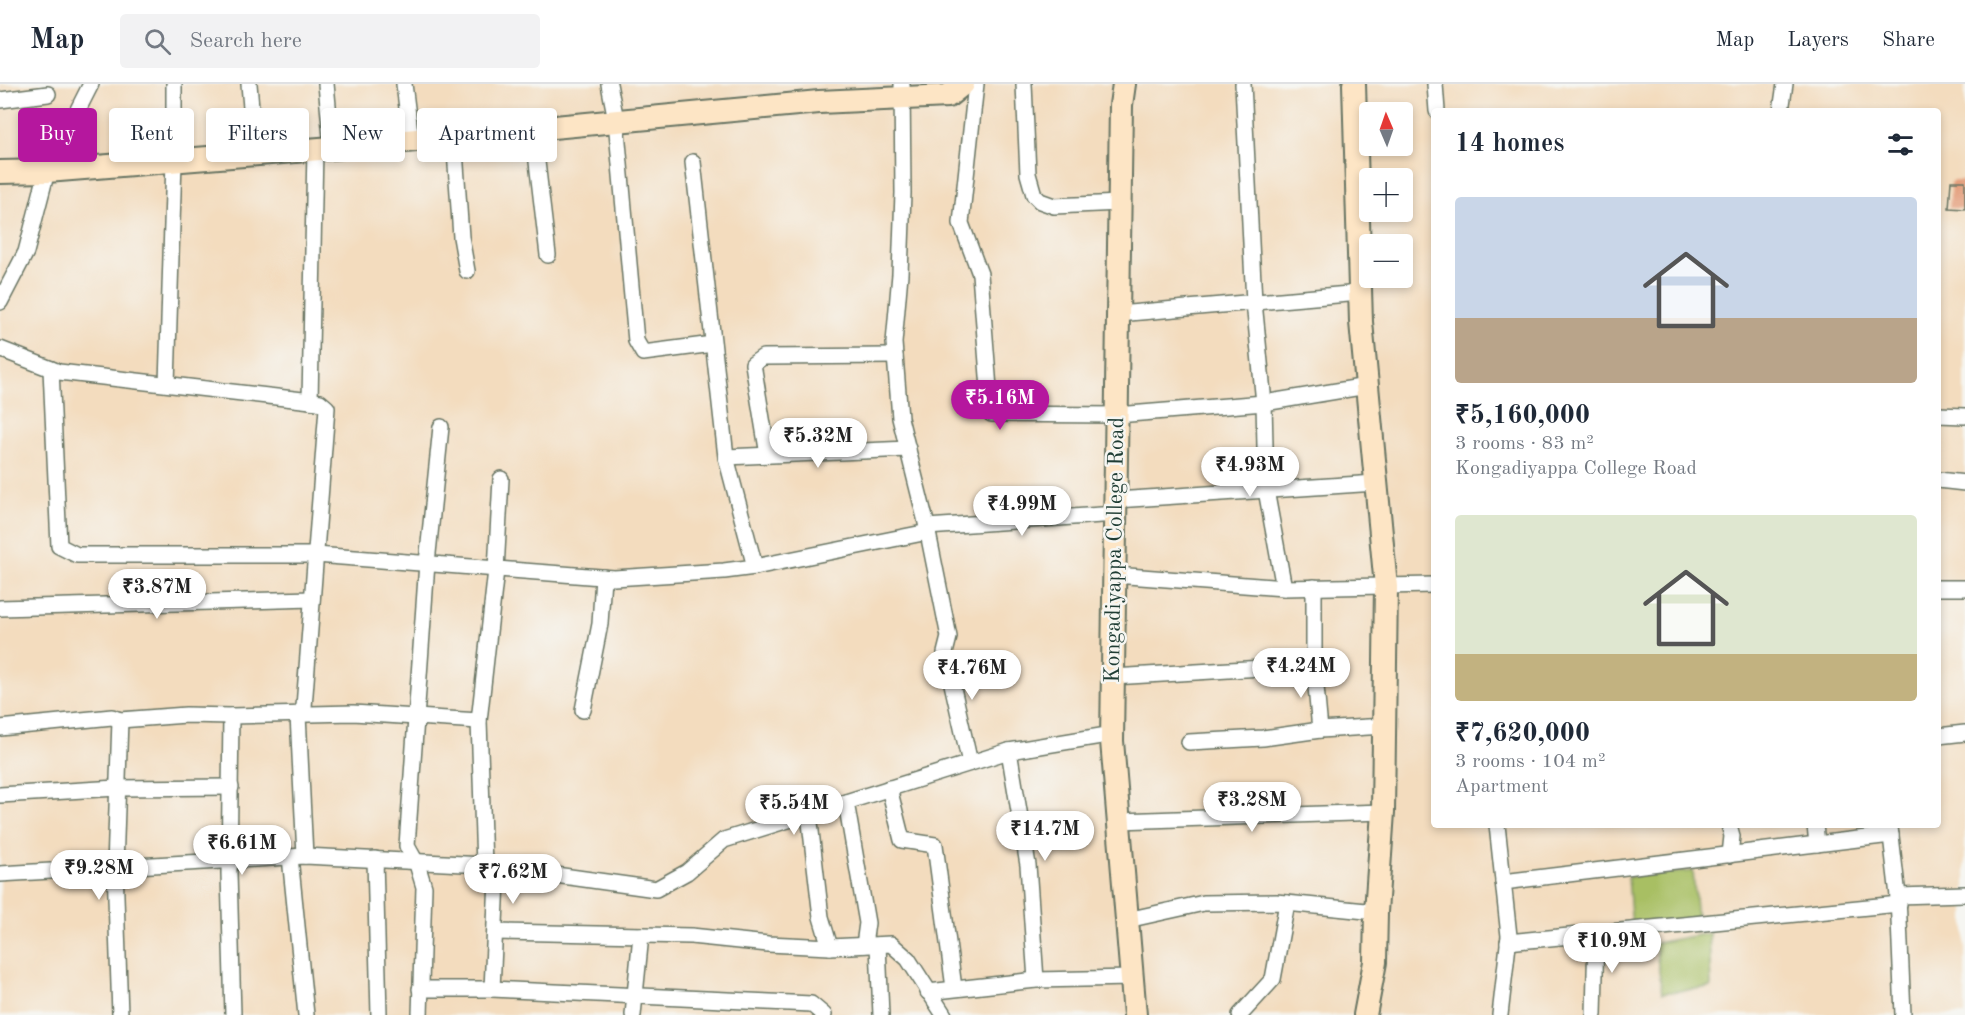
<!DOCTYPE html>
<html lang="en">
<head>
<meta charset="utf-8">
<style>
	:root { --surface:#fff; --page:#f2f2f3; --text:#1f2937; --muted:#747a83; --line:#e0e1e3; --accent:#b5179e }
	body { margin:0; font-family:"Old Standard TT",serif; background:var(--page); color:var(--text); height:100vh; display:flex; flex-direction:column; font-size:22px; white-space:nowrap }
	* { box-sizing:border-box; margin:0 }
	p { font-size:20px; color:var(--muted) }
	.icon { flex:none; width:33px; height:33px; fill:none; stroke:currentColor; stroke-width:2; stroke-linecap:round; stroke-linejoin:round }
	.map { position:relative; flex:1; overflow:hidden }
	.details { position:absolute; left:1431px; top:24px; width:510px; height:720px; display:flex; flex-direction:column; background:var(--surface); border-radius:6px; box-shadow:0 3px 9px #0003 }
	.details>* { flex:none }
	.guide { position:absolute; left:18px; top:24px; width:570px; height:54px; display:flex; gap:12px }
	.needle { width:39px; rotate:358deg }
	.fabs { position:absolute; left:1359px; top:18px; display:grid; gap:12px }
	.fabs a { display:grid; place-items:center; width:54px; height:54px; border-radius:6px; background:var(--surface); box-shadow:0 3px 9px #0003; font-size:30px }
	.price { position:absolute; translate:-50% -51px; padding:0 14px; border-radius:21px; background:#fff; color:#222; font-size:20px; line-height:39px; filter:drop-shadow(0 2px 3px #0008) }
	.price::after { content:''; position:absolute; left:50%; top:36px; width:18px; height:14px; margin-left:-9px; background:inherit; clip-path:polygon(0 0,100% 0,50% 100%) }
	.price.on { background:var(--accent); color:#fff }
	ul { padding:0; list-style:none }
	li { display:grid; align-content:center; gap:12px; height:318px; padding:0 24px }
	li span { display:grid; place-items:center; height:186px; border-radius:6px; color:#555 }
	li>.icon { margin-inline-start:auto }
	span .icon { width:108px; height:108px; fill:#fffc; stroke-width:1 }
	li b { font-size:26px }
	h2 { display:flex; justify-content:space-between; align-items:center; height:72px; padding:0 24px; font-size:26px }
	.pill { padding:0 21px; border-radius:6px; background:var(--surface); box-shadow:0 3px 9px #0003; font-size:21px; line-height:54px }
	.pill.on { background:var(--accent); color:#fff }
	header { display:flex; align-items:center; gap:36px; box-sizing:border-box; height:84px; padding:0 30px; background:var(--surface); border-bottom:2px solid var(--line) }
	header strong { font-size:28px }
	nav { display:flex; gap:33px; margin-inline-start:auto; font-size:21px }
	.search { width:420px; height:54px; background:var(--page); display:flex; align-items:center; gap:15px; box-sizing:border-box; padding:0 21px; border-radius:6px; color:var(--muted); font-size:22px }
	.map>svg:first-child { display:block }
	.green { fill:#a8bf64; stroke:#647e4c; stroke-width:1.5 }
	.building { fill:#e39975 }
	.lines { fill:none; stroke-linecap:round; stroke-linejoin:round }
	.street-casing { stroke:#697564; stroke-width:18 }
	.secondary-casing { stroke:#697564; stroke-width:26 }
	.street { stroke:#fff; stroke-width:15 }
	.secondary { stroke:#fde5c5; stroke-width:22 }
	.labels { text-anchor:middle; dominant-baseline:central; stroke-width:5; stroke-linejoin:round; paint-order:stroke }
	.street-label { font-size:22px; fill:#1f3d34; stroke:#f6f6f2 }
</style>
</head>
<body>
<header>
<strong>Map</strong>
<div class="search"><svg class="icon" aria-label="search" viewBox="0 0 24 24"><circle cx="10" cy="10" r="6"/><path d="M15 15l6 6"/></svg>Search here</div>
<nav><a>Map</a><a>Layers</a><a>Share</a></nav>
</header>
<div class="map">
<svg width="1965" height="931" viewBox="0 0 1965 931">
	<rect width="100%" height="100%" fill="#f6f6f2"/>
	<filter id="ink" filterUnits="userSpaceOnUse"><feTurbulence type="fractalNoise" baseFrequency=".0167" numOctaves="2"/><feDisplacementMap in="SourceGraphic" scale="12" xChannelSelector="R" yChannelSelector="G"/><feConvolveMatrix kernelMatrix="1 2 1 2 8 2 1 2 1" color-interpolation-filters="sRGB"/></filter>
	<filter id="wash" filterUnits="userSpaceOnUse"><feTurbulence type="fractalNoise" baseFrequency=".008" numOctaves="4" result="noise"/><feDisplacementMap in="SourceGraphic" scale="24" xChannelSelector="R" yChannelSelector="G"/><feGaussianBlur stdDeviation="1.35" result="paint"/><feColorMatrix in="noise" values="0 0 0 0 0 0 0 0 0 0 0 0 0 0 0 0 0 1.4 0 .05"/><feComposite in="paint" operator="in"/></filter>
	<g filter="url(#wash)">
		<rect width="100%" height="100%" fill="#f3dcbe"/>
		<g class="green">
			<path d="M1693,787L1697,838L1632,843L1628,793Z"/>
			<path d="M1709,849L1711,903L1662,909L1655,859Z"/>
		</g>
		<g id="blocks">
			<path class="building" d="M1951,97H1965V125L1949,124Z"/>
		</g>
	</g>
	<g filter="url(#ink)">
		<use href="#blocks" fill-opacity="0" stroke="#697564" stroke-width="1.5"/>
		<g class="lines">
			<g class="street-casing">
				<g id="street">
					<path d="M249,0L255,70"/>
					<path d="M326,0L332,64"/>
					<path d="M404,0L411,56"/>
					<path d="M609,0L616,36L636,257L643,269L713,260"/>
					<path d="M902,0L903,109L900,190L894,259L900,334L925,434L949,553L945,569L970,679"/>
					<path d="M976,0L961,139L980,190L991,330L1117,331L1264,319L1367,302"/>
					<path d="M1024,0L1028,90L1034,111L1040,117L1054,122L1120,119"/>
					<path d="M1243,0L1254,218L1264,319L1266,406L1284,504"/>
					<path d="M1435,0L1437,27"/>
					<path d="M0,16L48,10"/>
					<path d="M1781,27L1785,0"/>
					<path d="M533,44L548,171"/>
					<path d="M454,52L461,153L467,187"/>
					<path d="M315,65L310,317L319,318"/>
					<path d="M0,218L26,168L47,87L91,0"/>
					<path d="M1118,230L1360,209"/>
					<path d="M0,265L59,288L320,318L327,324L304,623L298,631L305,772"/>
					<path d="M51,285L59,462L77,471H316L614,494L724,487L755,483L726,373L693,78"/>
					<path d="M167,300L174,77V0"/>
					<path d="M1938,331L1965,332"/>
					<path d="M768,371L753,280L763,273L895,272"/>
					<path d="M726,373L908,365"/>
					<path d="M1938,396L1965,399"/>
					<path d="M1116,416L1376,399"/>
					<path d="M927,443L1116,430"/>
					<path d="M755,483L928,448"/>
					<path d="M1115,491L1284,504L1434,501"/>
					<path d="M1314,503V581L1320,646"/>
					<path d="M1938,504H1965"/>
					<path d="M0,524L312,515"/>
					<path d="M1113,593L1314,581"/>
					<path d="M583,626L600,540L603,493"/>
					<path d="M231,632L229,789L233,931"/>
					<path d="M120,636L115,783L120,931"/>
					<path d="M0,644L112,633L120,636L186,631L231,632L353,629L479,637"/>
					<path d="M1938,652L1965,649"/>
					<path d="M1189,658L1263,654L1320,646L1384,642"/>
					<path d="M1009,667L1028,781L1036,896"/>
					<path d="M889,704L902,756L935,761L954,904"/>
					<path d="M0,711L117,704L231,703"/>
					<path d="M846,718L867,839L864,861"/>
					<path d="M809,730L821,833L830,863"/>
					<path d="M1119,737L1383,728"/>
					<path d="M1497,741L1509,852L1500,931"/>
					<path d="M1729,741L1732,752L1730,771"/>
					<path d="M1815,741L1817,760"/>
					<path d="M1890,743L1898,812L1903,931"/>
					<path d="M290,773L306,931"/>
					<path d="M375,775L379,931"/>
					<path d="M484,781L479,637L496,486L501,395"/>
					<path d="M0,790L305,772L484,781L656,805L687,788L724,756L1009,667L1113,650"/>
					<path d="M1503,798L1891,751"/>
					<path d="M1898,812L1965,810"/>
					<path d="M1127,836L1204,819L1276,818L1376,828"/>
					<path d="M496,848L691,852L768,860L830,863L891,860L908,875L944,931"/>
					<path d="M1508,858L1899,820"/>
					<path d="M878,861L881,931"/>
					<path d="M420,905H492L811,920L824,931"/>
					<path d="M492,905L497,796L516,785"/>
					<path d="M928,908L1036,896L1132,894"/>
					<path d="M420,931L424,803L417,780L407,762L427,479L441,343"/>
					<path d="M633,931L641,851"/>
					<path d="M1240,931L1273,895L1287,819"/>
					<path d="M1594,931L1596,849"/>
				</g>
			</g>
			<g class="secondary-casing">
				<g id="secondary">
					<path d="M1124,0L1121,21L1112,657L1135,931"/>
					<path d="M1354,0L1361,238L1386,503L1383,728L1376,828L1375,878L1365,931"/>
					<path d="M0,88L47,87L332,64L819,18L948,12L963,0"/>
				</g>
			</g>
			<use href="#street" class="street"/>
			<use href="#secondary" class="secondary"/>
		</g>
	</g>
	<g class="labels">
		<g class="street-label">
			<text transform="translate(1115 466) rotate(-89)">Kongadiyappa College Road</text>
		</g>
	</g>
</svg>
<div class="fabs">
<a><svg class="needle" viewBox="-14 -14 28 28"><path d="M0-13l5 13h-10z" fill="#e53935"/><path d="M0 13l5-13h-10z" fill="#747a83"/></svg></a>
<a>+</a>
<a>−</a>
</div>
<b class="price on" style="left:1000px;top:347px">₹5.16M</b>
<b class="price" style="left:818px;top:385px">₹5.32M</b>
<b class="price" style="left:1250px;top:414px">₹4.93M</b>
<b class="price" style="left:1022px;top:453px">₹4.99M</b>
<b class="price" style="left:157px;top:536px">₹3.87M</b>
<b class="price" style="left:1301px;top:615px">₹4.24M</b>
<b class="price" style="left:972px;top:617px">₹4.76M</b>
<b class="price" style="left:1252px;top:749px">₹3.28M</b>
<b class="price" style="left:794px;top:752px">₹5.54M</b>
<b class="price" style="left:1045px;top:778px">₹14.7M</b>
<b class="price" style="left:242px;top:792px">₹6.61M</b>
<b class="price" style="left:99px;top:817px">₹9.28M</b>
<b class="price" style="left:513px;top:821px">₹7.62M</b>
<b class="price" style="left:1612px;top:890px">₹10.9M</b>
<div class="guide">
<a class="pill on">Buy</a>
<a class="pill">Rent</a>
<a class="pill">Filters</a>
<a class="pill">New</a>
<a class="pill">Apartment</a>
</div>
<section class="details">
<h2>14 homes<svg class="icon" aria-label="filters" viewBox="0 0 24 24"><path d="M4 7h16M4 17h16"/><circle cx="9" cy="7" r="2"/><circle cx="15" cy="17" r="2"/></svg></h2>
<ul>
<li><span style="background:linear-gradient(#c9d6e8 65%,#b9a48a 0)"><svg class="icon" aria-label="home" viewBox="0 0 24 24"><path d="M3 11l9-7 9 7M6 9v11h12V9"/></svg></span><div><b>₹5,160,000</b><p>3 rooms · 83 m²</p><p>Kongadiyappa College Road</p></div></li>
<li><span style="background:linear-gradient(#dfe7d0 75%,#c2b280 0)"><svg class="icon" aria-label="home" viewBox="0 0 24 24"><path d="M3 11l9-7 9 7M6 9v11h12V9"/></svg></span><div><b>₹7,620,000</b><p>3 rooms · 104 m²</p><p>Apartment</p></div></li>
</ul>
</section>
</div>
</body>
</html>
